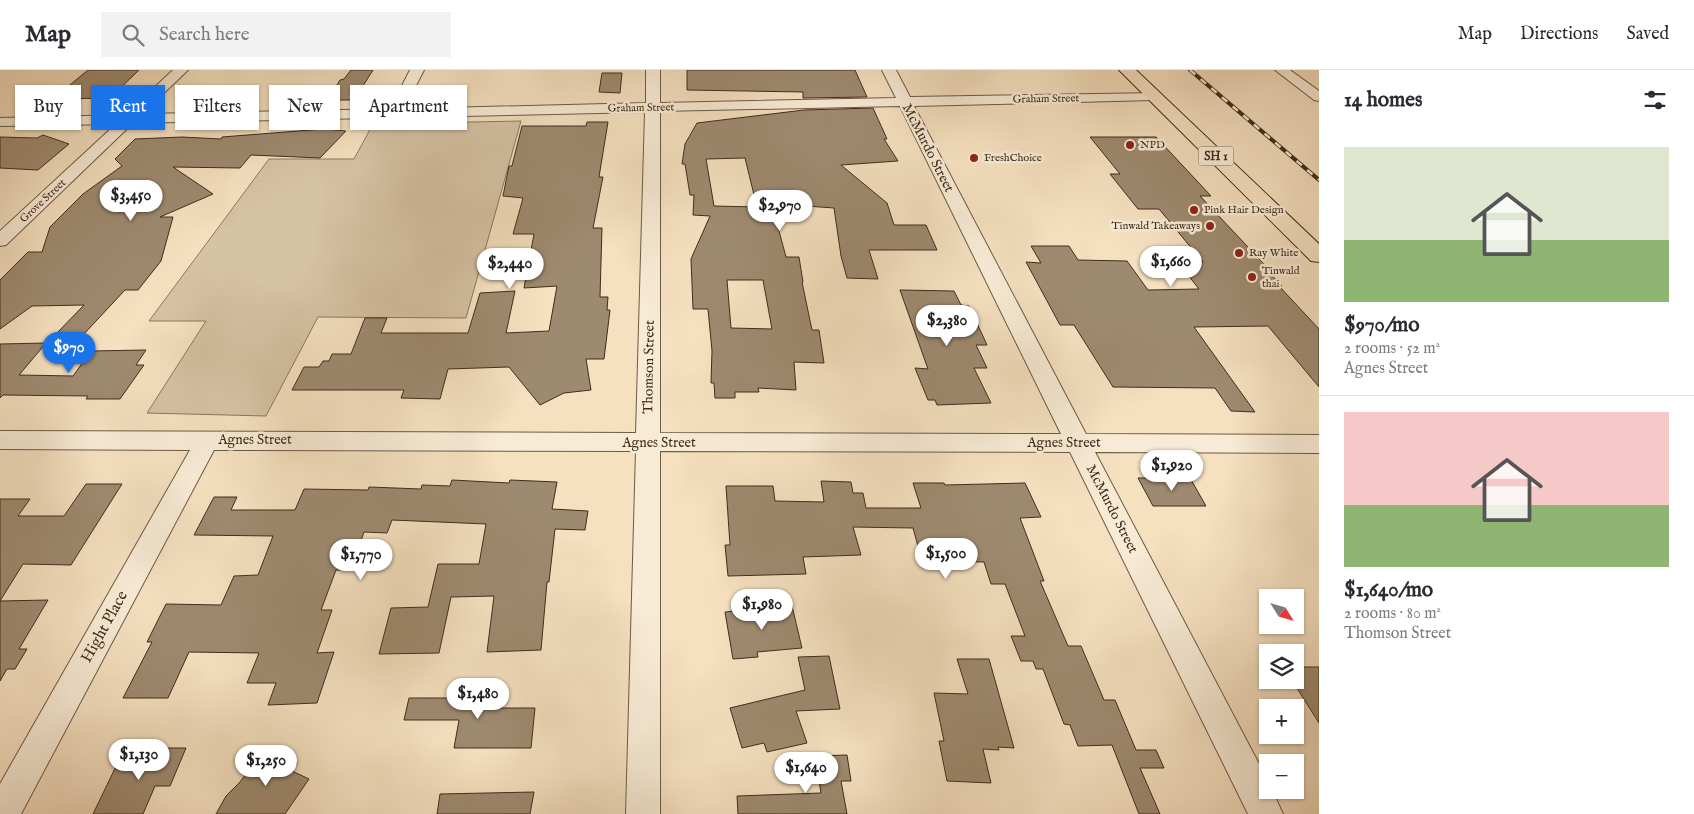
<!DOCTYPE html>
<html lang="en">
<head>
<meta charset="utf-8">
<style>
	:root { --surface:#fff; --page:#f2f2f3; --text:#2b2b33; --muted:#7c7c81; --line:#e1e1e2; --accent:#1a73e8 }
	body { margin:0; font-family:"IM FELL English",serif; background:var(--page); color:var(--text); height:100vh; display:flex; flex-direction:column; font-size:19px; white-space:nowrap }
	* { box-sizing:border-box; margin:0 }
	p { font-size:16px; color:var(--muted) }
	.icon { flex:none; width:28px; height:28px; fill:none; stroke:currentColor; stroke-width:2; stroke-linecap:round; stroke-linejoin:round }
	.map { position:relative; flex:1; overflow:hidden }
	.sheet { display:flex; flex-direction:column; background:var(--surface); width:375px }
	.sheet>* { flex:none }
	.guide { position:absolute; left:15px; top:15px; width:475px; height:45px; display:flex; gap:10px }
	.needle { width:32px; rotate:127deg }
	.tools { position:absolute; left:1259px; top:519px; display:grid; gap:10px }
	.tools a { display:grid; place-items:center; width:45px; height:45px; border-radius:0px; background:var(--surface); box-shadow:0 1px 4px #0004; font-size:25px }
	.price { position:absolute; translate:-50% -42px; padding:0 11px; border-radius:18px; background:#fff; color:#222; font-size:16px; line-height:32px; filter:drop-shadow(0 1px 2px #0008) }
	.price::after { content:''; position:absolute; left:50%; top:30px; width:15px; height:11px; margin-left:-8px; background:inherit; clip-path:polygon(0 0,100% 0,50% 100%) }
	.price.on { background:var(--accent); color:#fff }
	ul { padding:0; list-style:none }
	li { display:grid; align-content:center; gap:10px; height:265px; padding:0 25px }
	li+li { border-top:1px solid var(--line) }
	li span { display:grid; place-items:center; height:155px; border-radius:0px; color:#555 }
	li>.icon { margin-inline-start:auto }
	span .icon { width:90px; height:90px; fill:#fffc; stroke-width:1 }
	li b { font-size:21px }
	h2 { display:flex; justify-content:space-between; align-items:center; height:60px; padding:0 25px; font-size:21px }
	.pill { padding:0 18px; border-radius:0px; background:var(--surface); box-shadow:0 1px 4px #0004; font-size:18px; line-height:45px }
	.pill.on { background:var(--accent); color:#fff }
	header { display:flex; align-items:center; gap:30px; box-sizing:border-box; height:70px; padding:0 25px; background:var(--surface); border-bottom:1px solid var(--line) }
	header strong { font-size:24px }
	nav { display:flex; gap:28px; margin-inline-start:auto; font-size:18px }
	.search { width:350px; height:45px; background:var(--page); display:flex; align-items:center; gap:12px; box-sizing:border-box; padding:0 18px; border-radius:0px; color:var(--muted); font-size:19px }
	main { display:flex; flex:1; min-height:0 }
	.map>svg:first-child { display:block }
	.green { fill:#d6c2a4; stroke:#8b785f }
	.building { fill:#9e8a70; stroke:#402d1a; fill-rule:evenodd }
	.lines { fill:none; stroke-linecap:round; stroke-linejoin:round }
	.minor-casing { stroke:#6d5a44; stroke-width:2 }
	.highway-casing { stroke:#402d1a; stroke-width:2 }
	.minor { fill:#f8ebd6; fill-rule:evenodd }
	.highway { fill:#f5e0c0; fill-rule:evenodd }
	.rail-casing { stroke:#402d1a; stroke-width:4 }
	.rail { stroke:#f8ebd6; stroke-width:2.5; stroke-dasharray:7; stroke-linecap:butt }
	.poi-dot { fill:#8f2418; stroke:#f8ebd6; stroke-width:2 }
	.labels { text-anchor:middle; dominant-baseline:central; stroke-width:5; stroke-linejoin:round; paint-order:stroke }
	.far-street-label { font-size:11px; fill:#402d1a; stroke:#f8ebd6 }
	.far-poi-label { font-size:11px; fill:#402d1a; stroke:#f8ebd6; text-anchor:start }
	.shield { fill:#f8ebd6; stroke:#776652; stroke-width:1 }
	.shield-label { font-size:12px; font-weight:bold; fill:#402d1a }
	.street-label { font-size:14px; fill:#402d1a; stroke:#f8ebd6 }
	.near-street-label { font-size:16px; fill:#402d1a; stroke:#f8ebd6 }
</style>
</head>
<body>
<header>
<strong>Map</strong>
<div class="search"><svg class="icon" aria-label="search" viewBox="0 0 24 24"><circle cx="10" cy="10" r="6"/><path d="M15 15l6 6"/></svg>Search here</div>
<nav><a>Map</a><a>Directions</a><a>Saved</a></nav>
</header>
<main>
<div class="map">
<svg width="1319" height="744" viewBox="0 0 1319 744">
	<rect width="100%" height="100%" fill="#f5e0c0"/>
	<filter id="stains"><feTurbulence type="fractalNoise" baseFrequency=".004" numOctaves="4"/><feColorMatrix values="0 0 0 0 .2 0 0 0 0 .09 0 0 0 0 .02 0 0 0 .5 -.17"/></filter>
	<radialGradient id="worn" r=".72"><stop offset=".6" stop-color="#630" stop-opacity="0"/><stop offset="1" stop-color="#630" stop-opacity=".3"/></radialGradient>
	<path class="green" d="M521,51L466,248L318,247L266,346L147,343L206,251H149L269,89H354L373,54Z"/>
	<g class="building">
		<path d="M88,0H139L110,28L53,29Z"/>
		<path d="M351,0H373L356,27L350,30H328L340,10L344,9Z"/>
		<path d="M687,0H855L867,27L803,28V22L687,20Z"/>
		<path d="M602,3H622L620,23L599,22Z"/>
		<path d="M873,38L887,69H884L898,91L841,95L887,133L894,155H926L937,180H869L878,209L847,208L841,186L834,138L792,135L796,150H776L786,187H799L803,212H802L812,260H819L824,293L794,292L796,320L758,318L759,322H735V328H715L714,313H711L712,281L708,239H693L691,189L710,146L693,145L694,125H690L685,94H682L685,74L697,53L804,40ZM745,88L757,137L714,136L706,89ZM727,210H763L772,259L731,258Z"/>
		<path d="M587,52H608L599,107H603L593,158H602L600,227H608L607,240H610L604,289H586L591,320L564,323L540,335L509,297L448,299L440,329L401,328L404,320H292L304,297H319L323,291H329L332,284H351L365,248H387L381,263H468L480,223L515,221L506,263L549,261L557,216L524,218L534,164H513L523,128L503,126L509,96H512L522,56H586Z"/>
		<path d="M324,59L346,61L320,88L251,85L240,98L173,97L213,124L160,147H173L161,191L138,220H125L83,265L56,264L84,235L32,236L0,259V210L28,182H42L50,157L83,124L122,96L115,89L135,69L182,67L221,69L222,67Z"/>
		<path d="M43,65L69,74L38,100L0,98V67L37,68Z"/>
		<path d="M1090,67H1156L1211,126H1200L1264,194H1261L1282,216H1279L1319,259V317L1268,256L1194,257L1255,342L1231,341L1215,318L1113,317L1074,255H1060L1026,192L1041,193L1031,176H1069L1078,190L1127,191L1148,220L1199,219L1180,195H1199L1197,192H1203L1159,139H1138L1110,104H1120Z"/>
		<path d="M900,220L954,221L961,235L969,236L987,275H976L987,298H974L991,333L937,335L935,330H928L915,298L928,299Z"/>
		<path d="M46,273L19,305L73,306L91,281L146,280L136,295H144L120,329H86L88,326L3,325L0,328V274Z"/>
		<path d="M1138,408H1190L1206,436H1153Z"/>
		<path d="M452,410L509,413L510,410L557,412L552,439L588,441L585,460L555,459L549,512H547L541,580L487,582L494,526L451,527L439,583L379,584L391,538L428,537L438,494H479L486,454L392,450L387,463L364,462L351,500H336L321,540H332L317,583L334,582L317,633L268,635L276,613H247L259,583L189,582L168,628H123L152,572H147L166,534L221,535L234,506L258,505L273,466L194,465L214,427H237L231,440H295L304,419L368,420L369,417L421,419L422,415L450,416Z"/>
		<path d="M821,411L851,412L853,423H863L866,438H921L913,413H944L945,415L1025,413L1041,447L1020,448L1044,511H1040L1068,576H1081L1104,630H1115L1136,680H1156L1164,698H1140L1160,744H1139L1112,675L1078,676L1070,655L1064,654L1043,599H1036L1033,591H1021L1011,566H1025L1005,514H991L984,492L922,491L913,458L853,457L861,485L803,487L806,504L728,506L725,475H730L726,416H773L775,431L824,432Z"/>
		<path d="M86,414H122L71,495L23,494L0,531V429H30L18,446H64Z"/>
		<path d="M48,530L19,579H27L15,599H7L0,611V531Z"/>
		<path d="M792,536L802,578L757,582L758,587L733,589L725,542Z"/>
		<path d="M829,586L840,639L796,641L807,673L767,682L764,673L742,678L730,638L805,620L798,587Z"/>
		<path d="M957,589H989L1014,678L998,677L999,680L983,679L991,713L947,711L939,671H944L934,623L968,624Z"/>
		<path d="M1295,597H1319V653L1295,615Z"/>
		<path d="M477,616L497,617L493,638H535L531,678H454L459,650H404L409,628H475Z"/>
		<path d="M266,677L297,693L292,701L309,709L285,744H216L226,726L240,712Z"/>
		<path d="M151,678H186L170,716H155L143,744H93L120,688L147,687Z"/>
		<path d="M847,685L851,711H841L847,744H738L737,726L821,723L815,686Z"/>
		<path d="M534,722L530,744H437L440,724Z"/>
	</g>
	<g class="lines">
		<g class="minor-casing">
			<g id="minor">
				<path d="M173,0H188L142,44L390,39L410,0H424L404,39L646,33V0H660V33L896,28L882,0H896L910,27L1159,23L1161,26L1154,30L914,36L1086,364L1319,365V383L1095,382L1268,711V720H1272L1283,744H1248L1070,382L660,381V744H626L636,381L214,380L21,744H0V714L190,380L0,379V361L636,363L645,42L133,53L6,175L0,176V161L116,54L0,56V48L125,45ZM900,36L1061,364L660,363V41Z"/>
				<path d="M1275,0H1290L1319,21V31L1314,30Z"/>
			</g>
		</g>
		<g class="highway-casing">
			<path id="highway" d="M1119,0H1136L1319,174V192L1311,191Z"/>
		</g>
		<use href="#minor" class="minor"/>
		<use href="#highway" class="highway"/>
		<g class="rail-casing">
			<path id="rail" d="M1190,0L1319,110"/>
		</g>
		<use href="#rail" class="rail"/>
	</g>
	<g class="poi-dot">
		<circle cx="1130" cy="75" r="5"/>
		<circle cx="974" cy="88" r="5"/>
		<circle cx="1194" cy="140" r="5"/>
		<circle cx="1210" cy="156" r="5"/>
		<circle cx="1239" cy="183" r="5"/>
		<circle cx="1252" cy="207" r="5"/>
	</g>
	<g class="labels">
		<g class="far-street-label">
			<text transform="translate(1046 29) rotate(-1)">Graham Street</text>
			<text transform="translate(641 38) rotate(-1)">Graham Street</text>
			<text transform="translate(43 131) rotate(-43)">Grove Street</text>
		</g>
		<g class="far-poi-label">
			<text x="1140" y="75">NPD</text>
			<text x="984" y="88">FreshChoice</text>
			<text x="1204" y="140">Pink Hair Design</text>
			<text x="1200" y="156" text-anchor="end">Tinwald Takeaways</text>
			<text x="1249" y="183">Ray White</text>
			<text x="1262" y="201">Tinwald<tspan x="1262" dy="13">thai</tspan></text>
		</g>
		<rect class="shield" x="1198.5" y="76.5" width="35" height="19" rx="4"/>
		<g class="shield-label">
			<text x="1216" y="86">SH 1</text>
		</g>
		<g class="street-label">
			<text transform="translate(928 78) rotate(63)">McMurdo Street</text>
			<text transform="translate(649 297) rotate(-89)">Thomson Street</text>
			<text x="255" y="370">Agnes Street</text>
			<text x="659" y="373">Agnes Street</text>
			<text x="1064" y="373">Agnes Street</text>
			<text transform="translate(1112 439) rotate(63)">McMurdo Street</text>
		</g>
		<g class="near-street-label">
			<text transform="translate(105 557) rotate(-61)">Hight Place</text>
		</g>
	</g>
	<rect width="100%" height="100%" filter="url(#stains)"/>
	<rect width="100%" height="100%" fill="url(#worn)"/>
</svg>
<div class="tools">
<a><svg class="needle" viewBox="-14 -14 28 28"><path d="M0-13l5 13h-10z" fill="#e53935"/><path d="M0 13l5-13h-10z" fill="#7c7c81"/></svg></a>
<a><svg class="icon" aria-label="layers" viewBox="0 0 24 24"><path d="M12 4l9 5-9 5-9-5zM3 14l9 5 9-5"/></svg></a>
<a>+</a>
<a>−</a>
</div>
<b class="price" style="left:131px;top:152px">$3,450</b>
<b class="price" style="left:780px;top:162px">$2,970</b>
<b class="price" style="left:1171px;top:218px">$1,660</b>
<b class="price" style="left:510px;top:220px">$2,440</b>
<b class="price" style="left:947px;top:277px">$2,380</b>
<b class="price on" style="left:69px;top:304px">$970</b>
<b class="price" style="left:1172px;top:422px">$1,920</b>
<b class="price" style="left:946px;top:510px">$1,500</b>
<b class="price" style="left:361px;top:511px">$1,770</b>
<b class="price" style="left:762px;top:561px">$1,980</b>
<b class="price" style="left:478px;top:650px">$1,480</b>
<b class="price" style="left:139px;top:711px">$1,130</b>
<b class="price" style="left:266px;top:717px">$1,250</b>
<b class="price" style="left:806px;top:724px">$1,640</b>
<div class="guide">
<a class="pill">Buy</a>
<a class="pill on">Rent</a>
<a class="pill">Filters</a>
<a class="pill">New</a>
<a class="pill">Apartment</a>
</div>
</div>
<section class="sheet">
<h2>14 homes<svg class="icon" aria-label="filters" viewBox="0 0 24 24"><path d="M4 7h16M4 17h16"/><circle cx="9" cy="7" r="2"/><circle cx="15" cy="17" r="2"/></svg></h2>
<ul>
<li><span style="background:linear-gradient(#dfe7d0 60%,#8fb573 0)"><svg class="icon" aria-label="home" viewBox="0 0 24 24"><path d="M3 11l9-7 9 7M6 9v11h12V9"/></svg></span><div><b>$970/mo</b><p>2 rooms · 52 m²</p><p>Agnes Street</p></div></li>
<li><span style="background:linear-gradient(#f6c9c9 60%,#8fb573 0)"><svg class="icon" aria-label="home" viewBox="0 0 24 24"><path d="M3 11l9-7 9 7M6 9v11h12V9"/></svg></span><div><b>$1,640/mo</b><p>2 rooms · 80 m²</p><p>Thomson Street</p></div></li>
</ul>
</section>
</main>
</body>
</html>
